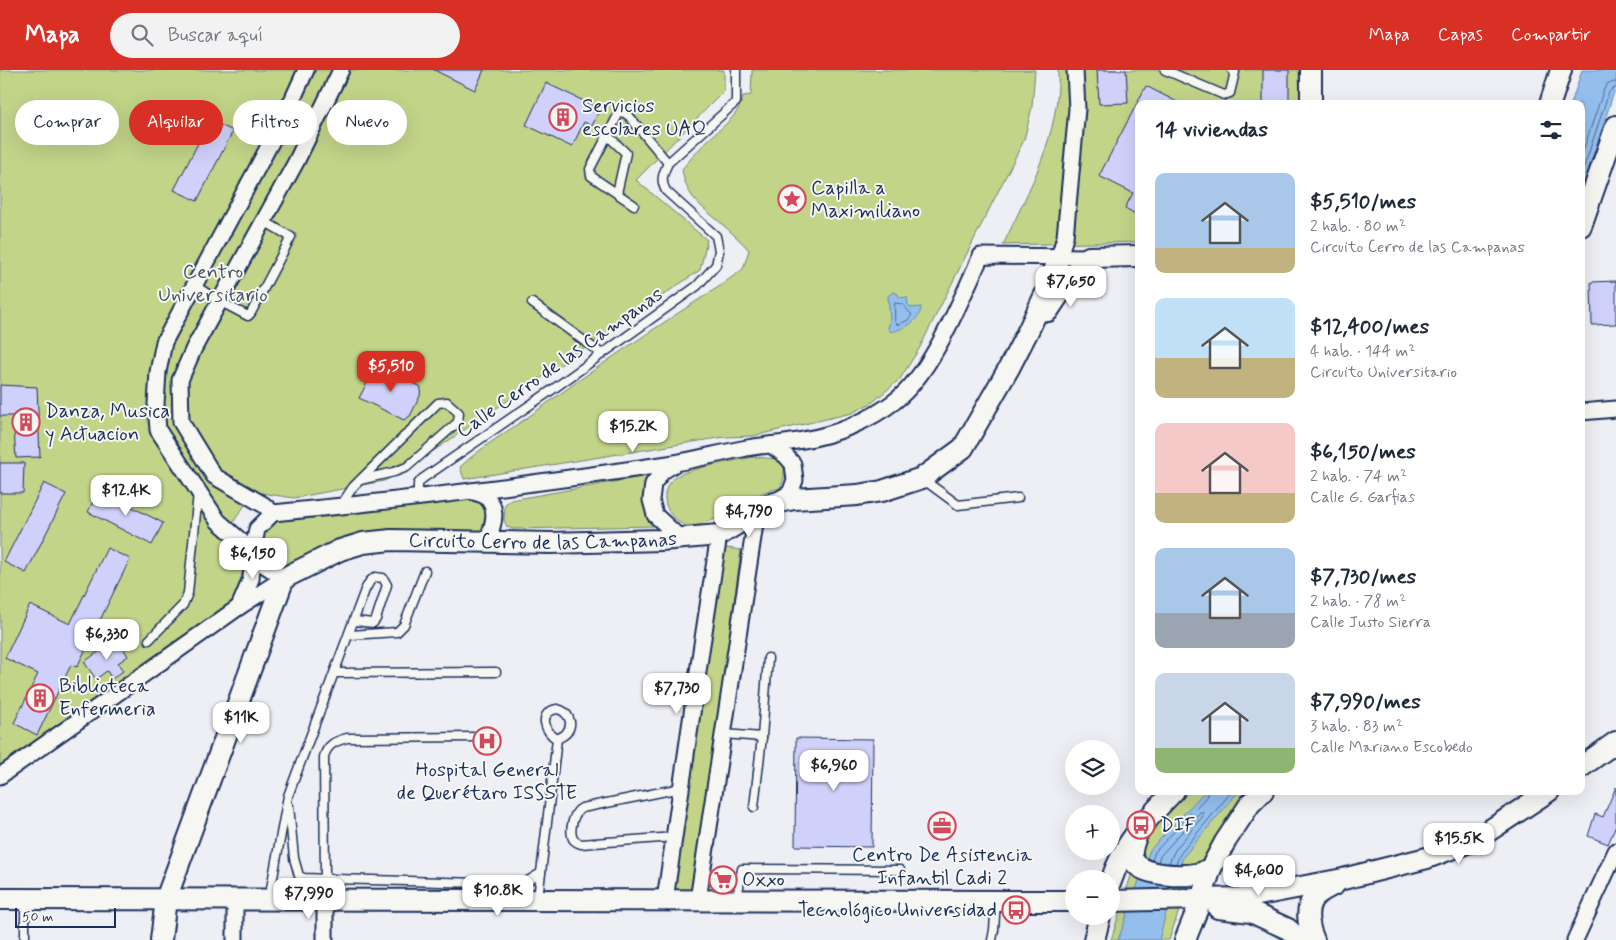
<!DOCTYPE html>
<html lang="es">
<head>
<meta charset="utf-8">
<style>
	:root { --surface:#fff; --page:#f2f2f3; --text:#1f2937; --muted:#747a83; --accent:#d93025 }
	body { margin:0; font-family:Mynerve,sans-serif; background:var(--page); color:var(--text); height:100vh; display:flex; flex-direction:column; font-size:19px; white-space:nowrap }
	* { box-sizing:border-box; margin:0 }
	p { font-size:16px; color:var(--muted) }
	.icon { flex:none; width:28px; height:28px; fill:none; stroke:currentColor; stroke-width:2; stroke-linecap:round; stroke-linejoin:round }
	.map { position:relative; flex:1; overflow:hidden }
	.sheet { position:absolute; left:1135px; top:30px; width:450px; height:695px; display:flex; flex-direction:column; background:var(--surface); border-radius:10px; box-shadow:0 5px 20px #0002 }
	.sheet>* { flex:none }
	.guide { position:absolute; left:15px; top:30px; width:475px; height:45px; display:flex; gap:10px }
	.controls { position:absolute; left:1065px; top:670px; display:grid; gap:10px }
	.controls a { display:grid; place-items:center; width:55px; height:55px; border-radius:50%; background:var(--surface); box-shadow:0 5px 20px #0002; font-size:25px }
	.scale { position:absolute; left:15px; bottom:12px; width:101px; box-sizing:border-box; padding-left:5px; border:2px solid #1b2f5e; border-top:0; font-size:14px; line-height:18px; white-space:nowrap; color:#1b2f5e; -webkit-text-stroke:4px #f6f6f2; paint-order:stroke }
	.price { position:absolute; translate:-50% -42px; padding:0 11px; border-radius:10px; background:#fff; color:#222; font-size:16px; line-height:32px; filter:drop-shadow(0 1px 2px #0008) }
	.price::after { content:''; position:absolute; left:50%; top:30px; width:15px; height:11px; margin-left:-8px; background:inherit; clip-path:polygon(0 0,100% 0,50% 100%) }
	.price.selected { background:var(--accent); color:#fff }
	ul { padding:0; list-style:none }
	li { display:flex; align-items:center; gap:15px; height:125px; padding:0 20px }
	li span { display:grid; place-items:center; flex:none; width:140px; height:100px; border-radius:10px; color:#555 }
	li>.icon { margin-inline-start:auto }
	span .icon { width:60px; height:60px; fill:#fffc; stroke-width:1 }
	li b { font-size:21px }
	h2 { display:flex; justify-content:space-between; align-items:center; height:60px; padding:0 20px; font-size:21px }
	.pill { padding:0 18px; border-radius:22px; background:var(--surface); box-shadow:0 5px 20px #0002; font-size:18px; line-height:45px }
	.pill.selected { background:var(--accent); color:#fff }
	header { display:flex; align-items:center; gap:30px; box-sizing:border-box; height:70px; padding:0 25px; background:var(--accent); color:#fff }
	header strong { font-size:24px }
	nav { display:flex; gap:28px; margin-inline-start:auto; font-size:18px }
	.search { width:350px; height:45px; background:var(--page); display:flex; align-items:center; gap:12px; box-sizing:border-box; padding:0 18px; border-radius:28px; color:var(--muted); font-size:19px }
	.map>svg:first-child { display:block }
	.green { fill:#c1d488; stroke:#6e8273 }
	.water { fill:#94bfed; stroke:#6485b4 }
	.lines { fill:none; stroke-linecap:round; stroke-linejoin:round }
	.shore { stroke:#4b6997; stroke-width:1 }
	.building { fill:#cfd1fa; stroke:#1b2f5e }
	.lane-casing { stroke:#1b2f5e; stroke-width:11 }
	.street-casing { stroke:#1b2f5e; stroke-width:19 }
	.secondary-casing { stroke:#1b2f5e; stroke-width:24 }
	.lane { stroke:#f6f6f2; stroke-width:8 }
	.street { stroke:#f6f6f2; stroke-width:15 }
	.secondary { stroke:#f6f6f2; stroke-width:20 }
	.labels { text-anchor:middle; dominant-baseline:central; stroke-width:4; stroke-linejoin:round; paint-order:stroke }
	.poi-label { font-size:20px; fill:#1b2f5e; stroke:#f6f6f2; text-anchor:start }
	.park-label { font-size:20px; fill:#445868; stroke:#f6f6f2 }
	.street-label { font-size:20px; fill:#1b2f5e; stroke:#f6f6f2 }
</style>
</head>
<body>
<header>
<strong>Mapa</strong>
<div class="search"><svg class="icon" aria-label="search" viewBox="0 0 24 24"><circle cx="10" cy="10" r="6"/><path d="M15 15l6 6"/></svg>Buscar aquí</div>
<nav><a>Mapa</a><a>Capas</a><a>Compartir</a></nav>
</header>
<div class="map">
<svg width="1616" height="870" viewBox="0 0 1616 870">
	<rect width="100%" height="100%" fill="#eeeff4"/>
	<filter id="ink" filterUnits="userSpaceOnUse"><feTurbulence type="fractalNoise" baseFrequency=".02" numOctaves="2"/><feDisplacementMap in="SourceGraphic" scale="10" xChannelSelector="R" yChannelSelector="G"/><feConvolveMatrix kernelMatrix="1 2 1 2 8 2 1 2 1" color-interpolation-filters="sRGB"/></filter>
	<g filter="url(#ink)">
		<g class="green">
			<path d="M0,0H724V21L636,110L707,170L700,200L401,403L384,411L294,428L254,422L223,467L239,483L243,501L233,532L0,697Z"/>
			<path d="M752,0H1035L1032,37L1024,70L919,279L900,309L873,332L852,343L753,366L725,367L693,372L464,409L460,397C481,377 507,362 531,345C592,300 656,257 720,216L743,199L749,180C741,171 732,163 723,155C703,137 686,129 682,99C690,90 697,81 706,72C719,59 740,46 743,26L751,25Z"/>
			<path d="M1058,0H1299L1300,34H1139V172L1003,175C1029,120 1061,63 1058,0Z"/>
			<path d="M754,387L778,389L784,397V408L780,418L764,422L721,447L690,458C679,453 670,447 666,435C663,424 666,414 675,407C686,399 738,390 754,387Z"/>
			<path d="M653,405C647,426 638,439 656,456L513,459L507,457L504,450L505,434L511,430Z"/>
			<path d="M486,427L490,463L391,470L284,508L263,494L257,459L273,443L362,434Z"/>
			<path d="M719,477L741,480L695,827L672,824Z"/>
			<path d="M1186,721H1254L1190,808L1169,870H1111L1143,767Z"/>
		</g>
		<g class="water">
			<path d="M1582,0H1616V16L1581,122V34H1571Z"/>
			<path d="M893,222L898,224L899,228L907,227L908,235L911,238L921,237C920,252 904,258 892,262L888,259L890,249L888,226Z"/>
			<path d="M1205,721H1239L1183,787L1169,830L1159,870H1118L1150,780Z"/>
		</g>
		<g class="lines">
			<g class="shore">
				<path d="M1581,87L1604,19L1608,13L1616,12"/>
				<path d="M1581,106L1609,22L1612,19L1616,18"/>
				<path d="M895,233L902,234L912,245L908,250L898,255L895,252Z"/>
				<path d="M1152,790L1155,782L1206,727L1208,721"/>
				<path d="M1158,792L1160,786L1200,742H1203V746L1175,780L1169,793"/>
				<path d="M1176,794L1180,784L1232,721"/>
			</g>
		</g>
		<g class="building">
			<path d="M434,0H484L475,20Z"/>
			<path d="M1097,0H1126L1128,33L1099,34Z"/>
			<rect x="1263" y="0" width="26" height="34"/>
			<path d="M546,13L592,35L590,40L598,43L592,56L584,52L572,77L526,55Z"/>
			<path d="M1146,16L1181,34H1139V146L1125,138L1133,123L1099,106Z"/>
			<path d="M210,50L233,61L197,131L174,120Z"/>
			<path d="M1616,211V254L1592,255L1591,212Z"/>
			<path d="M377,294L421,317L420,326L410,346L404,350L359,328Z"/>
			<path d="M0,315L37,317L40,387L16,388L13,346H0Z"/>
			<path d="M0,393H24L23,423H0Z"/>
			<path d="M44,413L66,424L26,503L4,492Z"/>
			<path d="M99,420L163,453L152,475L88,442Z"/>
			<path d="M107,478L130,489L77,597L71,595L37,665L14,653L38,604L5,588L30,535L70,554Z"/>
			<path d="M117,569L128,586L118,593L123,601L112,609L107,601L96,609L84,592Z"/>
			<path d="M796,668L873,669L872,777L795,776Z"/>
			<path d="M1616,717V756L1608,774L1588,766L1595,744L1603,747Z"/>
		</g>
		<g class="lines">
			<g class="lane-casing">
				<g id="lane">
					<path d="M1165,0L1224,25L1230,23L1235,2L1232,0"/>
					<path d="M608,66L626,83L617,123"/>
					<path d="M634,135L591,106L590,99L619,43L623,42L629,46L668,93"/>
					<path d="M194,215L219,231L248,246L251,243L291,167L264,151"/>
					<path d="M532,233L602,284"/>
					<path d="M924,410L958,435L1018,428"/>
					<path d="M418,427V414L422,409L549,322L697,216L716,195L719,181L716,166L666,121C660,110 663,104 668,93L736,32V0"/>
					<path d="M341,435L353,417L360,410L438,333L447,332L459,343L458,352L407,397L394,402L360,410"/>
					<path d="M350,565L397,562L404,555L425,501"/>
					<path d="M149,570L183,535L188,523L198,423"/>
					<path d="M335,603L496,602"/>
					<path d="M724,664L762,667L768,588"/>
					<path d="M289,736L294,788L299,806L304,808L331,809"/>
					<path d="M754,737L762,667"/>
					<path d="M674,767L581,774C578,773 575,772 573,769C569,761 573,742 582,738L681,718"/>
					<path d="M325,809L324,687C327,675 335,671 347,668L478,667"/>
					<path d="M335,828V809L517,814L526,812L541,803"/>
					<path d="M538,828L557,669C544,662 538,642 557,639C568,641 574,653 567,662C565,666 560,667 557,669"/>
					<path d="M269,829L288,726L365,520L370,511L375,507L383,508L387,515L376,549L373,553L355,551"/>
					<path d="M737,829L742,799L900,800"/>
					<path d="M25,870V831"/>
					<path d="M992,870L994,860L996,831"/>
				</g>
			</g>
			<g class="street-casing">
				<g id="street">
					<path d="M1059,187L1065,167L1077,39L1075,0"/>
					<path d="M1581,342L1616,339"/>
					<path d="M771,375L786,386L793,394L795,410L790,423L776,431"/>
					<path d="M676,393L663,401L653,414L651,430L655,445L680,468"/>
					<path d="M471,421C476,423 483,424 486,427C500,439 493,458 486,472"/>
					<path d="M273,443L264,435L214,406L181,352L180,310L194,278L296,92L341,0"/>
					<path d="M239,537L251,509L253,480L257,459L273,443C407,430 542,413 675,393C698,389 720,383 742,379C762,375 783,374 803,370C835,365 869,351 895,331C933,302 961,229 981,186L1089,187"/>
					<path d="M0,706L239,537L284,508L263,494L253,480L242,472L218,451L158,360L156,334L158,302L164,272L284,48L306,0"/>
					<path d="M325,830V870"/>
					<path d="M665,830L701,581L719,465"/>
					<path d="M698,830L757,441"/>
					<path d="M235,870V829"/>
					<path d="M1575,870L1616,781"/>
				</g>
			</g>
			<g class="secondary-casing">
				<g id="secondary">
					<path d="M1311,0V34"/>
					<path d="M1550,34L1561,0"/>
					<path d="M1581,156L1616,56"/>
					<path d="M1048,241L1062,220L1089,187L1139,186"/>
					<path d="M1581,697L1616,672"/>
					<path d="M1141,755C1137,765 1129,779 1133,789C1139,807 1186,807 1201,803C1204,802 1208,799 1211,798"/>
					<path d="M1111,811C1124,772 1146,750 1174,721"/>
					<path d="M0,829L1074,831"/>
					<path d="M1111,831L1243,828L1343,809L1427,788L1475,770L1549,721"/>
					<path d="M1218,838L1251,842L1288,859L1300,870"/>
					<path id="s1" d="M161,870L166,829L284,508L340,480L363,473L391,470L551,473L661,470L719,465L770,434L794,429L857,425L882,421L922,408L963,378L1009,298L1028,261L1049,216L1059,187"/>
					<path d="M1094,870L1100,846"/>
					<path d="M1185,870L1198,838L1211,798L1225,772L1250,734L1263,721"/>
					<path d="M1314,870C1309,860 1305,841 1312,830C1316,823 1328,818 1335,814"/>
				</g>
			</g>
			<use href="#lane" class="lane"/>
			<use href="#street" class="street"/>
			<use href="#secondary" class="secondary"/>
		</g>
	</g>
	<defs>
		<g id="building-ring" transform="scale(1.4375)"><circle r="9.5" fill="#f6f6f2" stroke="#d1495b" stroke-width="1.5"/><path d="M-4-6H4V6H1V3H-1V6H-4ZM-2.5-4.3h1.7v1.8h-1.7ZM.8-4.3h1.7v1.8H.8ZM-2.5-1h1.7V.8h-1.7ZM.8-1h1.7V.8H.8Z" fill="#d1495b"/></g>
		<g id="sight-ring" transform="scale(1.4375)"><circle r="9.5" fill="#f6f6f2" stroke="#d1495b" stroke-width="1.5"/><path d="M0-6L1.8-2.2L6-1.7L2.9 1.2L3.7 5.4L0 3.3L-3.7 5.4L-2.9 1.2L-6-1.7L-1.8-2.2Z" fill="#d1495b"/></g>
		<g id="hospital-ring" transform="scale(1.4375)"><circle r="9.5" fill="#f6f6f2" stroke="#d1495b" stroke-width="1.5"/><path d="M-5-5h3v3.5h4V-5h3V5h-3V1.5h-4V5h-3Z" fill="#d1495b"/></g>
		<g id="bus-ring" transform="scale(1.4375)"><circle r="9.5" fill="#f6f6f2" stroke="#d1495b" stroke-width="1.5"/><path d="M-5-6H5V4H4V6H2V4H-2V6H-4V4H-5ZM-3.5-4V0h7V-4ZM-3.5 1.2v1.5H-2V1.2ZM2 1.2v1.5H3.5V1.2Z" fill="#d1495b"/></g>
		<g id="office-ring" transform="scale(1.4375)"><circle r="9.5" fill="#f6f6f2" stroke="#d1495b" stroke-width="1.5"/><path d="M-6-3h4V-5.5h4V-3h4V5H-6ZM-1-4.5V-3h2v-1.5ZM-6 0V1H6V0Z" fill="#d1495b"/></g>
		<g id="supermarket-ring" transform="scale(1.4375)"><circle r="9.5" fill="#f6f6f2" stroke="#d1495b" stroke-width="1.5"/><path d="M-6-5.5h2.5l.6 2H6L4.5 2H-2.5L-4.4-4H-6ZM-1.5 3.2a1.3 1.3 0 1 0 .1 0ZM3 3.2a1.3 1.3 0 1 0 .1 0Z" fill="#d1495b"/></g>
	</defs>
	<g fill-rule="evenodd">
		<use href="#building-ring" x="563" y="47"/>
		<use href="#sight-ring" x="792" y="129"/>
		<use href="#building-ring" x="26" y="352"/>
		<use href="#building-ring" x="40" y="628"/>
		<use href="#hospital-ring" x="487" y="671"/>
		<use href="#bus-ring" x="1141" y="755"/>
		<use href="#office-ring" x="942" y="756"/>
		<use href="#supermarket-ring" x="723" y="810"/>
		<use href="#bus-ring" x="1016" y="840"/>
	</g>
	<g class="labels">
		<g class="poi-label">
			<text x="582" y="36">Servicios<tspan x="582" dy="23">escolares UAQ</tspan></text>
			<text x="811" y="118">Capilla a<tspan x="811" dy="23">Maximiliano</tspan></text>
			<text x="45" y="341">Danza, Musica<tspan x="45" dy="23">y Actuacion</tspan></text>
			<text x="59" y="616">Biblioteca<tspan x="59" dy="23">Enfermeria</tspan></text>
			<text x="487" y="700" text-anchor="middle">Hospital General<tspan x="487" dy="23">de Querétaro ISSSTE</tspan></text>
			<text x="1160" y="755">DIF</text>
			<text x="942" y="785" text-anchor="middle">Centro De Asistencia<tspan x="942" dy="23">Infantil Cadi 2</tspan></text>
			<text x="742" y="810">Oxxo</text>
			<text x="997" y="840" text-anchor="end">Tecnológico Universidad</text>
		</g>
		<g class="park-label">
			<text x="213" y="202">Centro<tspan x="213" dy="23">Universitario</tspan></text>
		</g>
		<g class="street-label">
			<text transform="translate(560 293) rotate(-35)">Calle Cerro de las Campanas</text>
			<text stroke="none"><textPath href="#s1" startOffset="650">Circuito Cerro de las Campanas</textPath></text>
		</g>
	</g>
</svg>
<div class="controls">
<a><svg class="icon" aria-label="layers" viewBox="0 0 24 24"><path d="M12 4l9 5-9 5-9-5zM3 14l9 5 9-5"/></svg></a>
<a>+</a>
<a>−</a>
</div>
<div class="scale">50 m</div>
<b class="price" style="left:1071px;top:238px">$7,650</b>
<b class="price selected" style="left:391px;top:323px">$5,510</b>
<b class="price" style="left:633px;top:383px">$15.2K</b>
<b class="price" style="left:126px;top:447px">$12.4K</b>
<b class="price" style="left:749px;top:468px">$4,790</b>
<b class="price" style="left:253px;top:510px">$6,150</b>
<b class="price" style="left:107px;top:591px">$6,330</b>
<b class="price" style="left:677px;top:645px">$7,730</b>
<b class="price" style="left:241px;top:674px">$11K</b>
<b class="price" style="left:834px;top:722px">$6,960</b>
<b class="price" style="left:1459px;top:795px">$15.5K</b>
<b class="price" style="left:1259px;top:827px">$4,600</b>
<b class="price" style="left:498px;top:847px">$10.8K</b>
<b class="price" style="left:309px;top:850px">$7,990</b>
<div class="guide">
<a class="pill">Comprar</a>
<a class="pill selected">Alquilar</a>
<a class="pill">Filtros</a>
<a class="pill">Nuevo</a>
</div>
<section class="sheet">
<h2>14 viviendas<svg class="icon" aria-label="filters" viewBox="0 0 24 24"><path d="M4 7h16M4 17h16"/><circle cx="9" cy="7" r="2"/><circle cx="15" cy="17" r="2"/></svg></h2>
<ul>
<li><span style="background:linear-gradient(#a9c7e8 75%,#c2b280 0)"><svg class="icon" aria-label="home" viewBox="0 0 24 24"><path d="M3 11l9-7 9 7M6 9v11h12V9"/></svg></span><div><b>$5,510/mes</b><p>2 hab. · 80 m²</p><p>Circuito Cerro de las Campanas</p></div></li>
<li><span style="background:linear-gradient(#bfe0f5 60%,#c2b280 0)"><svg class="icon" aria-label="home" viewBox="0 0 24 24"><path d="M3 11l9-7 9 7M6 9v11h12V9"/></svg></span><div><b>$12,400/mes</b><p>4 hab. · 144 m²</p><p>Circuito Universitario</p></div></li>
<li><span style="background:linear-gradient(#f6c9c9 70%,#c2b280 0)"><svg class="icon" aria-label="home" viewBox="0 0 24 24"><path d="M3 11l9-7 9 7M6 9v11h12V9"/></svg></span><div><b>$6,150/mes</b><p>2 hab. · 74 m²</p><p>Calle G. Garfias</p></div></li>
<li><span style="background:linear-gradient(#a9c7e8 65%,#9aa5b1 0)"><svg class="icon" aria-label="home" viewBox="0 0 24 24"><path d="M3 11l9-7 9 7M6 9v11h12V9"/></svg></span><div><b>$7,730/mes</b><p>2 hab. · 78 m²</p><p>Calle Justo Sierra</p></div></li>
<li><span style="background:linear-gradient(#c9d6e8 75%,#8fb573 0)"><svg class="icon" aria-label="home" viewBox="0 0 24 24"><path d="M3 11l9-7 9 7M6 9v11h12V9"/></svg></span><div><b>$7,990/mes</b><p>3 hab. · 83 m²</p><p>Calle Mariano Escobedo</p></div></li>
</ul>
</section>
</div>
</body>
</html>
